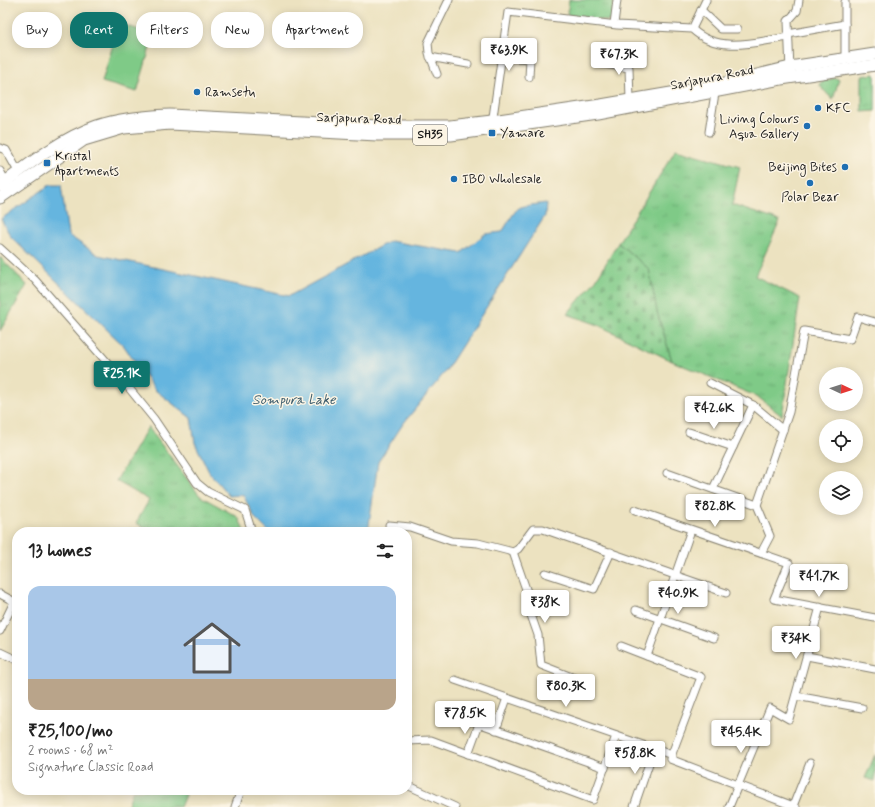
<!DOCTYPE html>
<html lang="en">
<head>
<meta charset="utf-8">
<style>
	:root { --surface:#fff; --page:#f2f2f2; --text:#222; --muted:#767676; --line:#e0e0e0; --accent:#0f766e }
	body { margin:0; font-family:Mynerve,sans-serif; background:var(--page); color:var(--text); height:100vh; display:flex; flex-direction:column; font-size:15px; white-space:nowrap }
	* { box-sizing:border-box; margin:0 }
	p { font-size:13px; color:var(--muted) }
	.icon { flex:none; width:22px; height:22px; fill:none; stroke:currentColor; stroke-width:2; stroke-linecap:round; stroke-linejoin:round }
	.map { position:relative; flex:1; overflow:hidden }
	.side { position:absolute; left:12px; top:527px; width:400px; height:268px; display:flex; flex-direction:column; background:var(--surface); border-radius:16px; box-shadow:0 2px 10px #0003 }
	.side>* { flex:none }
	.top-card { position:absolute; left:12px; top:12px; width:400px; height:36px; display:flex; gap:8px }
	.needle { width:26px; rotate:94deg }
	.fabs { position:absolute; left:819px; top:367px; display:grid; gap:8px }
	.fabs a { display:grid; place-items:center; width:44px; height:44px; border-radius:50%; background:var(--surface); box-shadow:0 2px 10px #0003; font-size:20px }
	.price { position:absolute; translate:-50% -34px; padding:0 9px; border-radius:4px; background:#fff; color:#222; font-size:13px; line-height:26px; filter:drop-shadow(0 1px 2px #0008) }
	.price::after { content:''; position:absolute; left:50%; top:24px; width:12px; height:9px; margin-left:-6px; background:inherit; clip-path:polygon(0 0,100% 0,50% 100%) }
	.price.selected { background:var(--accent); color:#fff }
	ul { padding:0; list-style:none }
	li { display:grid; align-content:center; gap:8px; height:212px; padding:0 16px }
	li+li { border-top:1px solid var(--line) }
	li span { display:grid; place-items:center; height:124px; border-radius:12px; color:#555 }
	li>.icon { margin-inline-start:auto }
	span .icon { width:72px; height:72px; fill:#fffc; stroke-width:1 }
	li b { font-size:17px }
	h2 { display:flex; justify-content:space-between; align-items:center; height:48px; padding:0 16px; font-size:17px }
	.pill { padding:0 14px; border-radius:16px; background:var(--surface); box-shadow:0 2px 10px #0003; font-size:14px; line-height:36px }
	.pill.selected { background:var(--accent); color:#fff }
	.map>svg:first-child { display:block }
	.grass { fill:url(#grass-tufts); stroke:#4e7352 }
	.cemetery { fill:url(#cemetery-stones); stroke:#4e7352 }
	.garden { fill:url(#garden-furrows); stroke:#4e7352 }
	.pitch { fill:#7fca87; stroke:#4e7352 }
	.water { fill:#65b5df; stroke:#40687e }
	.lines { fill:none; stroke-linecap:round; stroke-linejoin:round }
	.minor-casing { stroke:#847f6e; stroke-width:9 }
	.primary-casing { stroke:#847f6e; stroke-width:13 }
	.minor { stroke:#fff; stroke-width:7 }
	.primary { stroke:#fff; stroke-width:11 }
	.poi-dot { fill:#1f6fb2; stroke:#fcf5e5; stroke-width:1.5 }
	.labels { text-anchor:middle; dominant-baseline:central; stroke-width:3; stroke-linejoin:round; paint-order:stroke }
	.shield { fill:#fcf5e5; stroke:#5f5d58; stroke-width:1 }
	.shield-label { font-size:12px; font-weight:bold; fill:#1c1c1c }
	.street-label { font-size:13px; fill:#1c1c1c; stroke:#fcf5e5 }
	.poi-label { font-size:13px; fill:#1c1c1c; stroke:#fcf5e5; text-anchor:start }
	.water-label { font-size:14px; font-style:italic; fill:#39596a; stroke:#fcf5e5 }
</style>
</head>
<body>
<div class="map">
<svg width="875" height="807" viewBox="0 0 875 807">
	<defs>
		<pattern id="grass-tufts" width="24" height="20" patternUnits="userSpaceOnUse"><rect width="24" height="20" fill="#7fca87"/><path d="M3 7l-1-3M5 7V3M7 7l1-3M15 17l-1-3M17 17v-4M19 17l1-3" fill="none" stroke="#6dad74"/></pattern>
		<pattern id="cemetery-stones" width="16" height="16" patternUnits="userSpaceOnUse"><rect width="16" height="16" fill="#7fca87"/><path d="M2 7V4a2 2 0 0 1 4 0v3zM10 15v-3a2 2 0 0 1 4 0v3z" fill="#6dad74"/></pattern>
		<pattern id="garden-furrows" width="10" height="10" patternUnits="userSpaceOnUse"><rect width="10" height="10" fill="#7fca87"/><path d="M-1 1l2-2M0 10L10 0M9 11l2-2" fill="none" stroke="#6dad74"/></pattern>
	</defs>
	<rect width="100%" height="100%" fill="#fcf5e5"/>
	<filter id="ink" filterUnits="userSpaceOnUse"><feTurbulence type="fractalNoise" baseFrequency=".025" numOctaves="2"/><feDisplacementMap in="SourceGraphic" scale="8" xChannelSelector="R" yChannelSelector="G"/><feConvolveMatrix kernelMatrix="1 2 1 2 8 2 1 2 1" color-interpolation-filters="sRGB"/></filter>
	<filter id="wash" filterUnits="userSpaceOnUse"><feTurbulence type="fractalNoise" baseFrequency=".012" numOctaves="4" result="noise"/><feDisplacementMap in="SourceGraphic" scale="16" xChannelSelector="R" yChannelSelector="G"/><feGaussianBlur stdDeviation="0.9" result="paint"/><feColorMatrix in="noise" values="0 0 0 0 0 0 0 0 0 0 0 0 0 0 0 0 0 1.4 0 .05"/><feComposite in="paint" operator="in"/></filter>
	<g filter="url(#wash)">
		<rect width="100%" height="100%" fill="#ece2c0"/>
		<g class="grass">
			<path d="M569,0H614L612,20L607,21L567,16Z"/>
			<path d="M875,74V111L862,112V76Z"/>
			<path d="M835,78L839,79L833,100L820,86L821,82Z"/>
			<path d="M676,149L740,167L732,205L780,221L755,276L800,298L782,416L758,397L672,361L657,312L649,269L618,243Z"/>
			<path d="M0,257L27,285L0,331Z"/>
			<path d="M148,427L200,496L238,517L245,532H154L136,523L149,500L116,481Z"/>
			<path d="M133,790H187L180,807H127Z"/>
		</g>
		<path class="cemetery" d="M618,243L649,269L657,312L672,361L596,324L567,314L596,280Z"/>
		<path class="garden" d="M875,755V781L865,778Z"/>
		<path class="pitch" d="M119,24L154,34L137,92L102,82Z"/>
		<path class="water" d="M50,185H61L68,235L98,255L289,296L390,241L461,253L485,234L502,232C521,203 512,208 546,203L545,216L445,372L403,424L378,462L368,532H269L255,518L243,495L229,496L209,472L195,443L191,418L155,390L124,346L11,237L1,219Z"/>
	</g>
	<g filter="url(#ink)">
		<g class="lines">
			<g class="minor-casing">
				<g id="minor">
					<path d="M845,2V59"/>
					<path d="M701,10L721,29H737"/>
					<path d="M614,24L617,0"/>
					<path d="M692,29L706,0"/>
					<path d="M788,34L845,24"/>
					<path d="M430,57L468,64"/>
					<path d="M502,57L530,59L529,77"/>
					<path d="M597,63L629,68L630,100"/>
					<path d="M790,71L788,21L797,11L799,0"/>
					<path d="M437,74L429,53L428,43L449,0"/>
					<path d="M492,124L508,12L617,25L692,29C718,54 756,42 788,37"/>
					<path d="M709,132L715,93"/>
					<path d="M0,148L6,150L19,173"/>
					<path d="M0,171L6,182"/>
					<path d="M0,248L35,280L120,377L154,419L197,483L208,492L245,510L252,532"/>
					<path d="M710,383L753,405L783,430"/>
					<path d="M689,432L733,447"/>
					<path d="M667,473L757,505"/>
					<path d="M713,489L753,405"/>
					<path d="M635,510L789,563L774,599L875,618"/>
					<path d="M389,525L410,527L451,541L478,543L513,552L518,549L533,529H543L726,593"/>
					<path d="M513,552L527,592L531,615L538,635L541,665L587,683"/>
					<path d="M761,553L770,536L757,505L789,412L804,331L850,339L858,317L875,322"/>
					<path d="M545,573L594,589L611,552"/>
					<path d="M0,594L17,603"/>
					<path d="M636,610L714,638"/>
					<path d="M0,631L14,602"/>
					<path d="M621,646L701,677L670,759L796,807"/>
					<path d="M0,652L17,660"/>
					<path d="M647,656L691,530"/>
					<path d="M807,656L875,669"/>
					<path d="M455,680L672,755"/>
					<path d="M796,696L862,708"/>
					<path d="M444,711L605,768"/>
					<path d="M496,730L507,698"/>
					<path d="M407,741L431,740L593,800L616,736"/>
					<path d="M468,754L479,724"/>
					<path d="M407,785L455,807"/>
					<path d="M793,806L810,763"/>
					<path d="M235,807L241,790"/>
					<path d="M634,807L654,749"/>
					<path d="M729,807L770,708L789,719L820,607"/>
				</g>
			</g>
			<g class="primary-casing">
				<g id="primary">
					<path d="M0,186C29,164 62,138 97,126C121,118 146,116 170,115L379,126H450L492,121L601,105L712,86L790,67L875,54"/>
					<path d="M0,198L84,140L124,128L170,124L377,135H451L598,114L781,79L875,65"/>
				</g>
			</g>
			<use href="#minor" class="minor"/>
			<use href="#primary" class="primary"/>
		</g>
	</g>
	<g class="poi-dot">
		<circle cx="197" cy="92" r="4"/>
		<circle cx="818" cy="108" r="4"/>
		<circle cx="807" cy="126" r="4"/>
		<rect x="488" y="129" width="8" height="8" rx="2"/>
		<rect x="43" y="159" width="8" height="8" rx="2"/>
		<circle cx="845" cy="167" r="4"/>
		<circle cx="454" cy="179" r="4"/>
		<circle cx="810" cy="183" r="4"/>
	</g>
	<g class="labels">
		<rect class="shield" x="413" y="125" width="34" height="20" rx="3"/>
		<g class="shield-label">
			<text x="430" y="135">SH35</text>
		</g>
		<g class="street-label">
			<text transform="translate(712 78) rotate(-11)">Sarjapura Road</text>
			<text transform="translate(359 119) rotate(2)">Sarjapura Road</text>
		</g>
		<g class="poi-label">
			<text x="205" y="92">Ramsetu</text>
			<text x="826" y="108">KFC</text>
			<text x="799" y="119" text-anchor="end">Living Colours<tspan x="799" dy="15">Aqua Gallery</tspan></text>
			<text x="500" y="133">Yamare</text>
			<text x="55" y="156">Kristal<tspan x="55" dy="15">Apartments</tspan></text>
			<text x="837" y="167" text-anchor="end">Beijing Bites</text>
			<text x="462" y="179">IBO Wholesale</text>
			<text x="810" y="197" text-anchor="middle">Polar Bear</text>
		</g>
		<g class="water-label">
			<text x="294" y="400">Sompura Lake</text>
		</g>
	</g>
</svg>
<div class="fabs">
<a><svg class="needle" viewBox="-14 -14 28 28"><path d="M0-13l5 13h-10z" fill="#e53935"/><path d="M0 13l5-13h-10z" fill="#767676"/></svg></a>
<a><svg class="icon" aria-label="locate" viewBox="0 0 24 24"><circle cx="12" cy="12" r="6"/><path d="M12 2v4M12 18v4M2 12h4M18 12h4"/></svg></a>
<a><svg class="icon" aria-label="layers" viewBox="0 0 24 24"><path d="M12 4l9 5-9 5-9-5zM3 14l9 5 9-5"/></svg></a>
</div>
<b class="price" style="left:509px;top:72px">₹63.9K</b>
<b class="price" style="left:619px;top:76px">₹67.3K</b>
<b class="price selected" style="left:122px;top:395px">₹25.1K</b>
<b class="price" style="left:714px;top:430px">₹42.6K</b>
<b class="price" style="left:715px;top:528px">₹82.8K</b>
<b class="price" style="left:819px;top:598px">₹41.7K</b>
<b class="price" style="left:678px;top:615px">₹40.9K</b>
<b class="price" style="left:545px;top:624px">₹38K</b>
<b class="price" style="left:796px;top:660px">₹34K</b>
<b class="price" style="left:566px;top:708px">₹80.3K</b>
<b class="price" style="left:465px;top:735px">₹78.5K</b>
<b class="price" style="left:741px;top:754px">₹45.4K</b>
<b class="price" style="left:635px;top:775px">₹58.8K</b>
<div class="top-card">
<a class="pill">Buy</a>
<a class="pill selected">Rent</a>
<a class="pill">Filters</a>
<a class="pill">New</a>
<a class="pill">Apartment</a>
</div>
<section class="side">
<h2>13 homes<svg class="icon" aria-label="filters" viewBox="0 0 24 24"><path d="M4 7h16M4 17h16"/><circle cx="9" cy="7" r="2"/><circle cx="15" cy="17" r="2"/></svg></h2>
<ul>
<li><span style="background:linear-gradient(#a9c7e8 75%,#b9a48a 0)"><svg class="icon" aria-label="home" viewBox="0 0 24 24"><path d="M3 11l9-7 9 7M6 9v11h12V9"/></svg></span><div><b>₹25,100/mo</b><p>2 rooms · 68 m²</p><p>Signature Classic Road</p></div></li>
</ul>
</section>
</div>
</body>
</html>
